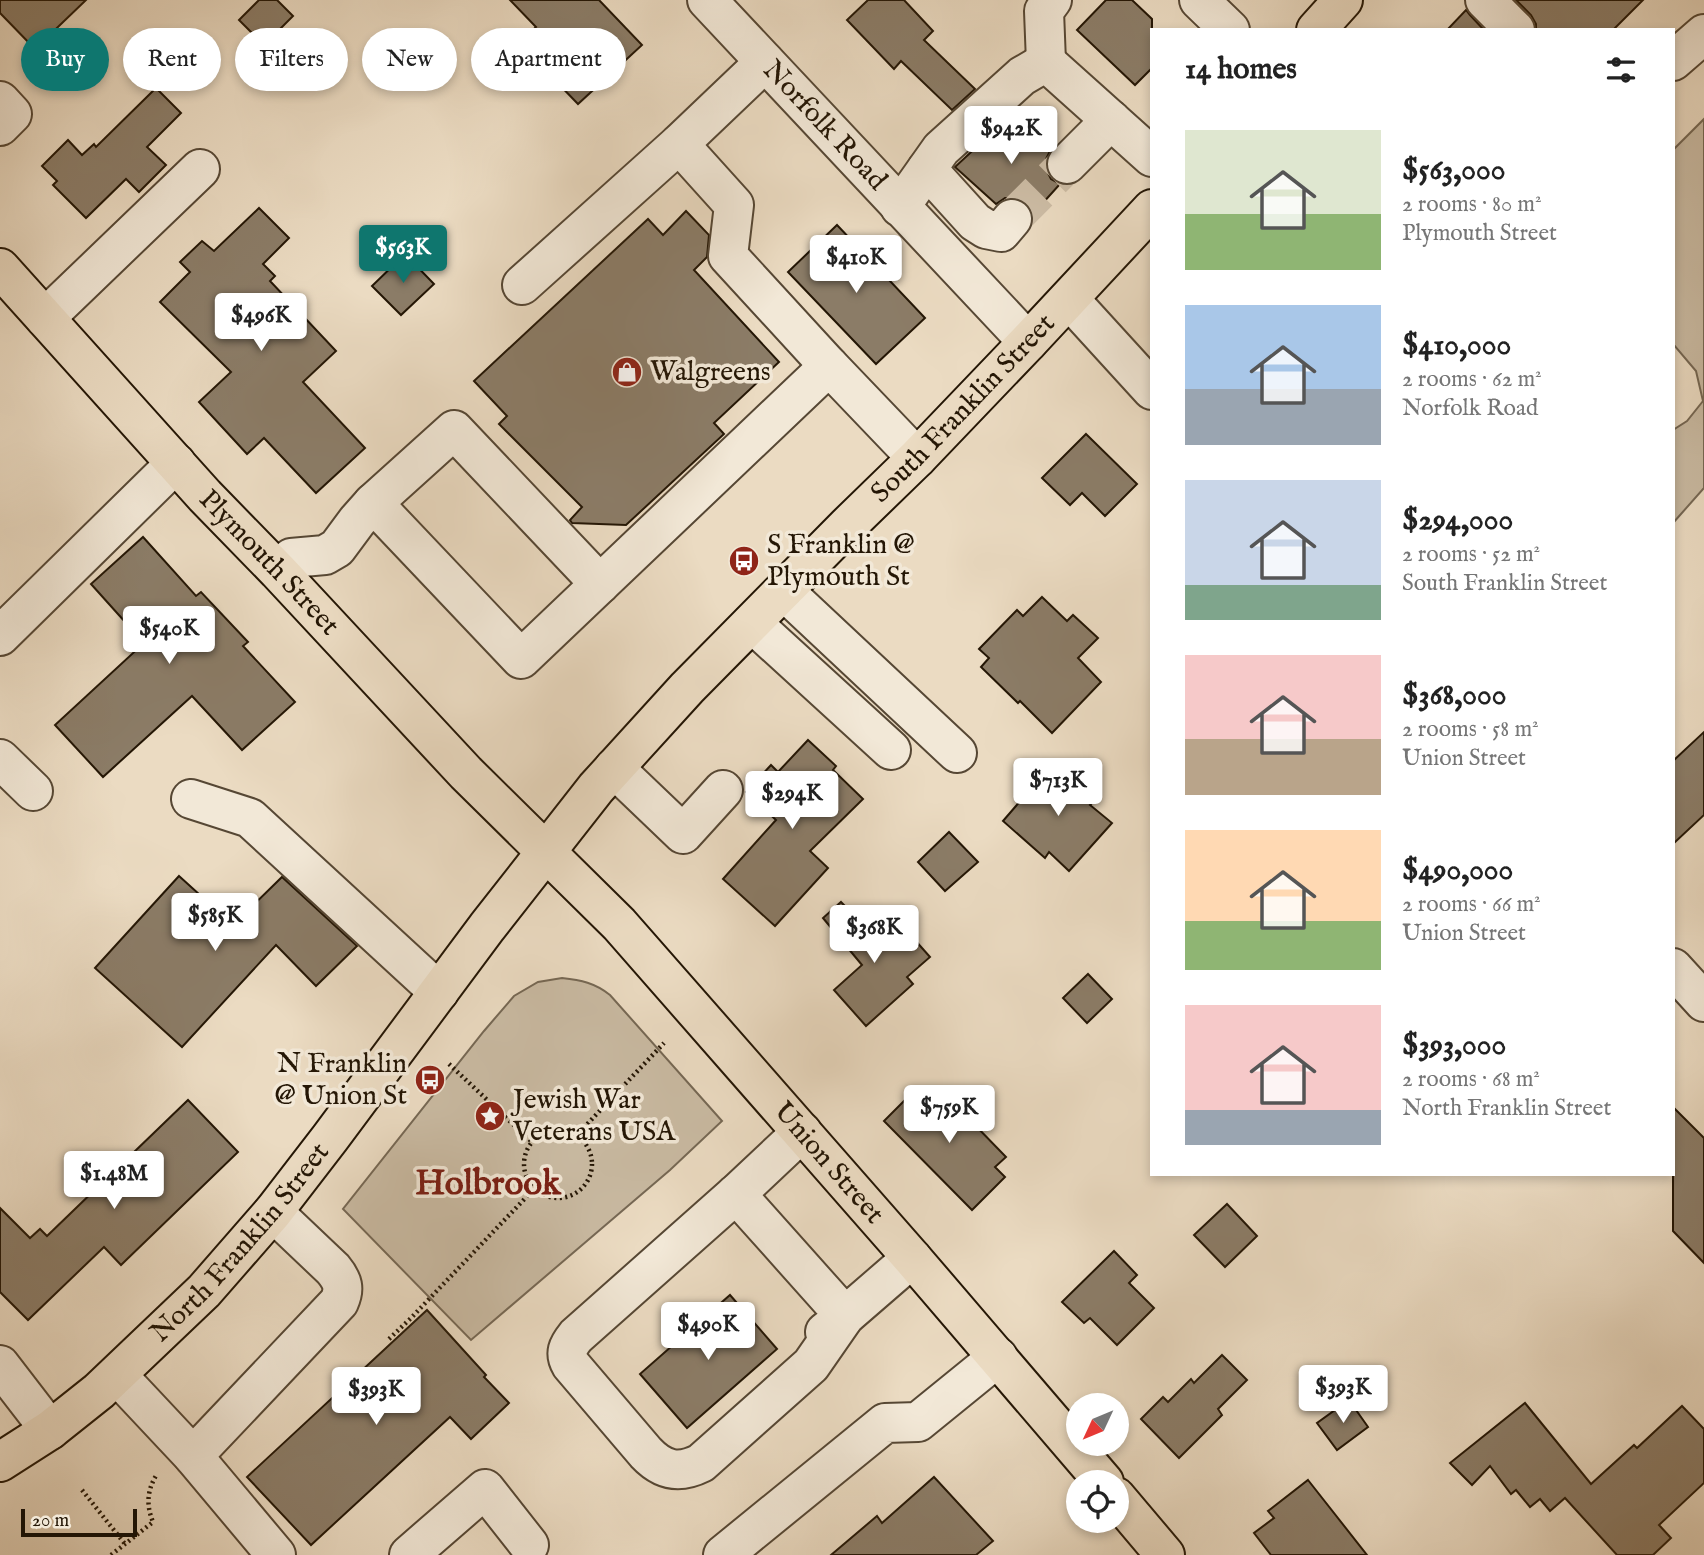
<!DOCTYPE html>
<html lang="en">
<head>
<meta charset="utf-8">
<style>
	:root { --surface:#fff; --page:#f6f6f6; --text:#222; --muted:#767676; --accent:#0f766e }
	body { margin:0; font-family:"IM FELL English",serif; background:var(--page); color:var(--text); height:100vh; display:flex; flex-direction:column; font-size:26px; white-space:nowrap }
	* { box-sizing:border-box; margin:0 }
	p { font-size:23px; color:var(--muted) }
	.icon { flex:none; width:38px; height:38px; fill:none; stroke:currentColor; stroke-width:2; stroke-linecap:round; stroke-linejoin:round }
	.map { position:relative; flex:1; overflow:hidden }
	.panel { position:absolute; left:1150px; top:28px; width:525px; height:1148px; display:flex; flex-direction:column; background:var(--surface); border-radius:0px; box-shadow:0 4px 10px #0003 }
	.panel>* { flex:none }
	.hud { position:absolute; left:21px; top:28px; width:665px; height:63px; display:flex; gap:14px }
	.needle { width:46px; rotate:226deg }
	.tools { position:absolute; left:1066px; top:1393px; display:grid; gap:14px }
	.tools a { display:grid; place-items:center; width:63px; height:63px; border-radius:50%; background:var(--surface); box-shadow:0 4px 10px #0003; font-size:35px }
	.scale { position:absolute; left:21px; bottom:18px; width:116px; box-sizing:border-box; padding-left:7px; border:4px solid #241605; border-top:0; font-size:19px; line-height:24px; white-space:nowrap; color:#241605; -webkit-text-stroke:5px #f2e8d7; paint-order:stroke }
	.price { position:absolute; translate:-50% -60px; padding:0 16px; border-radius:7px; background:#fff; color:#222; font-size:23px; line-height:46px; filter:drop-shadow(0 2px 4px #0008) }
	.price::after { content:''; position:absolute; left:50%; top:42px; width:21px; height:16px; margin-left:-10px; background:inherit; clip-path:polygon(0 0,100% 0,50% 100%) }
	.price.current { background:var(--accent); color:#fff }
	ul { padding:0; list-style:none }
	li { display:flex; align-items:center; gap:21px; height:175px; padding:0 35px }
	li span { display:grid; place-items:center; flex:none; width:196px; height:140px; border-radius:0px; color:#555 }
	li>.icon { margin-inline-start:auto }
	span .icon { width:84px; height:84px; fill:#fffc; stroke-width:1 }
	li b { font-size:30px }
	h2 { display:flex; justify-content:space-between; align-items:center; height:84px; padding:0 35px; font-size:30px }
	.tag { padding:0 24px; border-radius:32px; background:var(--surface); box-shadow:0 4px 10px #0003; font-size:24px; line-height:63px }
	.tag.current { background:var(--accent); color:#fff }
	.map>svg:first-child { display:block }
	.green { fill:#c9baa2; stroke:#766854; stroke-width:2 }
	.building { fill:#8b7c67; stroke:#241605; stroke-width:2 }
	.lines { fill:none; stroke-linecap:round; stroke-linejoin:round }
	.minor-tunnel { stroke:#cdbda6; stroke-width:38; stroke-dasharray:38 19; stroke-linecap:butt }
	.minor-casing { stroke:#564734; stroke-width:42 }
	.major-casing { stroke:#241605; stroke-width:42 }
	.path { stroke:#241605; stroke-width:4.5; stroke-dasharray:2 3.5; stroke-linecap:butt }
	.minor { stroke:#f2e8d7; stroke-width:38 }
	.major { stroke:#ebdbc2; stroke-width:38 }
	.labels { text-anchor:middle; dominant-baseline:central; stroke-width:7; stroke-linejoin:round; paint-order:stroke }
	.street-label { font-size:28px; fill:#241605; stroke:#f2e8d7 }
	.poi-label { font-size:28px; fill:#241605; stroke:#f2e8d7; text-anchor:start }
	.district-label { font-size:35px; font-weight:bold; fill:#7a1f14; stroke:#f2e8d7 }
</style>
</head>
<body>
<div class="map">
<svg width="1704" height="1555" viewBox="0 0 1704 1555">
	<rect width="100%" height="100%" fill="#ebdbc2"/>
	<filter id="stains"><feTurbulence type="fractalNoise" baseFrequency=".00286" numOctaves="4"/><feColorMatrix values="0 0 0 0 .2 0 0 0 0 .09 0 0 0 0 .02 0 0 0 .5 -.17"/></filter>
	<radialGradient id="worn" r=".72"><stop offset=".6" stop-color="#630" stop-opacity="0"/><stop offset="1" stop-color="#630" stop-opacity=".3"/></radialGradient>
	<g class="green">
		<path d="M1704,119V488L1673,523V430L1687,421L1703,401L1696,371L1673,344V150Z"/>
		<path d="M562,978C581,980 595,983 610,995L722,1121L670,1170L471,1340L343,1209L484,1031L514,996L538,982Z"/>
	</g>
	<g class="building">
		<path d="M0,0H86L35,49L0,13Z"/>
		<path d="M259,0H277L293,16L264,45L239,20Z"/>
		<path d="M510,0H599L642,45L578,104L550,75L549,77L519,43L536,27Z"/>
		<path d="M868,0H904L933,31L924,40L975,89L952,110L901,61L894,69L847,20Z"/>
		<path d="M1106,0H1132L1152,19V68L1135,85L1077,30Z"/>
		<path d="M1516,0H1643L1613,30H1536V24L1531,15Z"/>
		<path d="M1466,10L1470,15L1484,30H1447Z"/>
		<path d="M156,88L181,113L147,147L166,165L139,192L126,179L86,218L53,185L57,181L42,166L68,140L82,155L94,144L96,147Z"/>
		<path d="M1012,114L1051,149L1046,159V169L1051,179L1060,184L1033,214L1027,203L1017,198H1005L996,204L955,167Z"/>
		<path d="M259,208L289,238L263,264L275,276L270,281L336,351L303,382L365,448L316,493L264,438L247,454L199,402L231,372L160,302L190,272L180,262L202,241L214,251Z"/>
		<path d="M686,211L709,235L707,257L694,270L779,362L714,423L724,434L626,525L572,523L570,520L582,507L499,424L507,416L474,381L648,219L663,235Z"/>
		<path d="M837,225L925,318L876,364L788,272Z"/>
		<path d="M405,254L434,284L401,315L372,286Z"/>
		<path d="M1086,434L1137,484L1105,516L1082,493L1070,505L1042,478Z"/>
		<path d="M143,537L196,596L201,592L248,642L243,646L295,702L242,750L192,696L103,777L55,725L144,643L91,584Z"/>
		<path d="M1042,597L1067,621L1073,615L1098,638L1078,658L1101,682L1052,733L1020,701L1018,703L981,667L989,658L979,649L1017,610L1023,616Z"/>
		<path d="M1704,732V815L1673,844V761Z"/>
		<path d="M808,740L836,766L833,770L863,799L810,851L828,868L775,926L723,879L776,820L746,792L771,765L778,772Z"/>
		<path d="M1054,762L1096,799L1090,805L1112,823L1069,871L1049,852L1045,858L1003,821Z"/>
		<path d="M949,832L978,862L945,891L918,862Z"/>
		<path d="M179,876L233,925L282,877L357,946L316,986L276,945L182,1047L95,968Z"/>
		<path d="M841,902L886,948L906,930L930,957L907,977L913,984L866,1026L834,990L862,965L823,918Z"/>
		<path d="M1088,974L1112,999L1087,1023L1063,998Z"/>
		<path d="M938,1087L1006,1157L995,1167L1005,1177L972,1210L884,1121L912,1093L922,1103Z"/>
		<path d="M188,1100L238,1152L121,1265L104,1247L28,1320L0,1292V1208L30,1238L40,1229L47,1236Z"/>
		<path d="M1673,1107L1704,1138V1263L1673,1231Z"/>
		<path d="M1227,1204L1257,1236L1225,1267L1194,1235Z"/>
		<path d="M1114,1251L1137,1275L1129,1283L1154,1308L1117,1345L1090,1318L1084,1323L1062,1302Z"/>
		<path d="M730,1295L777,1349L687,1428L640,1374Z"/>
		<path d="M427,1310L486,1375L484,1377L509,1403L471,1439L450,1417L311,1545L247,1477Z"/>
		<path d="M1222,1355L1247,1380L1218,1409L1222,1415L1179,1458L1141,1419L1163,1397L1168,1402L1191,1379L1194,1383Z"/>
		<path d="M1349,1400L1368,1427L1337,1450L1317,1423Z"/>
		<path d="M1525,1403L1591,1484L1634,1445L1637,1448L1682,1406L1704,1429V1483L1659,1525L1671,1538L1653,1555H1617L1565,1498L1550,1511L1540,1499L1530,1507L1516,1490L1511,1494L1490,1466L1472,1485L1450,1463Z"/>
		<path d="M934,1477L993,1541L976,1555H831L877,1516L882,1523Z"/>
		<path d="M1308,1480L1367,1555H1271L1254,1533L1274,1518L1268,1511Z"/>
	</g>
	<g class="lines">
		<path class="minor-tunnel" d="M1012,219L1067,164"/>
		<g class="minor-casing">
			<g id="minor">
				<path id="s1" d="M707,0L1028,342"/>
				<path d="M1199,0L1230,30"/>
				<path d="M1485,0L1515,30"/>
				<path d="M1673,61L1704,34"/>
				<path d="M1046,62L1044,11L1052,0"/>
				<path d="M0,101L12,114L0,126"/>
				<path d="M679,144L734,205L728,256L829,366"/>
				<path d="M1067,164L1111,120"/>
				<path d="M927,169L975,222L986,229L1001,232L1012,219"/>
				<path d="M900,207L941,149L1022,76L1046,62L1152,157"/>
				<path d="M522,285L679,144L765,62"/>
				<path d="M1069,299L1152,390"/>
				<path d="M45,318L200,169"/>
				<path d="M373,503L454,430L600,584"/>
				<path d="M291,558L325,555L337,548L357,521L373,503L521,659L829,366L917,458"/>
				<path d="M784,591L957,753"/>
				<path d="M752,623L891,750"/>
				<path d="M0,636L176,463"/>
				<path d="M0,759L33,791"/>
				<path d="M614,768L683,834L723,790"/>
				<path d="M191,799L250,818L439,992"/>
				<path d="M1673,968L1704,1002"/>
				<path d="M802,1132L736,1194L576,1336C568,1346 564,1353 571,1365L646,1453C663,1471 679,1474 701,1463L811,1365L845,1316L912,1258"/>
				<path d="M736,1194L845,1316L825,1332"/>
				<path d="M0,1365L50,1430"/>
				<path d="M117,1375L193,1456L276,1555"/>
				<path d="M193,1456L339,1302C345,1289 343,1281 333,1269L273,1212"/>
				<path d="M409,1555L485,1489L529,1545"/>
				<path d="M723,1555L885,1423L918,1422L998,1357"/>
			</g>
		</g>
		<g class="major-casing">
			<g id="major">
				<path d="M1316,30L1343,0"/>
				<path id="s2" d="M0,268L205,496L278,571L466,773L619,924L912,1258L1104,1482"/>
				<path id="s3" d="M0,1462L50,1430L99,1391L204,1291L273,1212L330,1138L487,927L596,788L687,688L847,526L917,458L1028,342L1152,209"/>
				<path d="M1116,1497L1165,1555"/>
			</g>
		</g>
		<g class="path">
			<path d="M449,1064L532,1142"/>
			<circle cx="558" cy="1164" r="34"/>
			<path d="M576,1136L664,1043"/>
			<path d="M389,1339L411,1318L534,1189"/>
			<path d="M82,1490L125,1544"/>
			<path d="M111,1555L153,1522C146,1505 147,1490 157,1474"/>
		</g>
		<use href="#minor" class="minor"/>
		<use href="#major" class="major"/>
	</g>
	<defs>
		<g id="shop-disc" transform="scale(1.575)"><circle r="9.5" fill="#8f2418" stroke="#f2e8d7"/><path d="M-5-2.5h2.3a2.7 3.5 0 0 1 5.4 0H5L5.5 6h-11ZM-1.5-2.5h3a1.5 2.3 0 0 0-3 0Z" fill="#fff"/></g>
		<g id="bus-disc" transform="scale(1.575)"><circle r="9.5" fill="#8f2418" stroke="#f2e8d7"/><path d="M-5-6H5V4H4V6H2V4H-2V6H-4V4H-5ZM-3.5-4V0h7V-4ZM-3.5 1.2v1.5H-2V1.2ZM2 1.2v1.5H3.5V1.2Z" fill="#fff"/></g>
		<g id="sight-disc" transform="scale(1.575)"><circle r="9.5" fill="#8f2418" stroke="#f2e8d7"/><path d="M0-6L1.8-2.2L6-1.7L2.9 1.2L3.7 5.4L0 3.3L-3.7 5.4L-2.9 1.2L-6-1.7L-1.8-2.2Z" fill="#fff"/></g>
	</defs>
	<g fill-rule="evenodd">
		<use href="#shop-disc" x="627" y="372"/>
		<use href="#bus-disc" x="744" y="561"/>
		<use href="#bus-disc" x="430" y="1080"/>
		<use href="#sight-disc" x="490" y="1116"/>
	</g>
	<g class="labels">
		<g class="street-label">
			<text stroke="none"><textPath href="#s1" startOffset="172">Norfolk Road</textPath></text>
			<text stroke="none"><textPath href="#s3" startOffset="1433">South Franklin Street</textPath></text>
			<text stroke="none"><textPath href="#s2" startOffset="399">Plymouth Street</textPath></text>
			<text stroke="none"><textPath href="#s2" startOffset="1220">Union Street</textPath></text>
			<text stroke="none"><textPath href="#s3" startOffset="327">North Franklin Street</textPath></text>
		</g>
		<g class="poi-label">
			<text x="650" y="372">Walgreens</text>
			<text x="767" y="545">S Franklin @<tspan x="767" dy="32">Plymouth St</tspan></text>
			<text x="407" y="1064" text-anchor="end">N Franklin<tspan x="407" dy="32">@ Union St</tspan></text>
			<text x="513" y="1100">Jewish War<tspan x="513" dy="32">Veterans USA</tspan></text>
		</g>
		<g class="district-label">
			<text x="488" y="1184">Holbrook</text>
		</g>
	</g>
	<rect width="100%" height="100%" filter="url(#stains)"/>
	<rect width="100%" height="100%" fill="url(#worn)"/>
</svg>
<div class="tools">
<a><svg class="needle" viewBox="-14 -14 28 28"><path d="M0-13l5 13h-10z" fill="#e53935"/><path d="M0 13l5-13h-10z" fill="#767676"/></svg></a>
<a><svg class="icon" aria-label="locate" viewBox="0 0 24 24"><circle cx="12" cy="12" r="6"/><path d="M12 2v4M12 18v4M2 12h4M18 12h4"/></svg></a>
</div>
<div class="scale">20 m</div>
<b class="price" style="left:1011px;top:166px">$942K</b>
<b class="price current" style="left:403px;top:285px">$563K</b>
<b class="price" style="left:856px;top:295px">$410K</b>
<b class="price" style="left:261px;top:353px">$496K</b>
<b class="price" style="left:169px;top:666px">$540K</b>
<b class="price" style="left:1058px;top:818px">$713K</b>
<b class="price" style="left:792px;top:831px">$294K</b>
<b class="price" style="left:215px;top:953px">$585K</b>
<b class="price" style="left:874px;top:965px">$368K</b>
<b class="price" style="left:949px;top:1145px">$759K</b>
<b class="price" style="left:114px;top:1211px">$1.48M</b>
<b class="price" style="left:708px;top:1362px">$490K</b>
<b class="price" style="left:1343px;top:1425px">$393K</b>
<b class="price" style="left:376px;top:1427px">$393K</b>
<div class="hud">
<a class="tag current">Buy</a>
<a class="tag">Rent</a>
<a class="tag">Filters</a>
<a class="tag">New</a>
<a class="tag">Apartment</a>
</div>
<section class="panel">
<h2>14 homes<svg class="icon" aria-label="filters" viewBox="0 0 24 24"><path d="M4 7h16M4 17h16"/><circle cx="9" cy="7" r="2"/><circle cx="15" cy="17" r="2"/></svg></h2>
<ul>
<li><span style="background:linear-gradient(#dfe7d0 60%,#8fb573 0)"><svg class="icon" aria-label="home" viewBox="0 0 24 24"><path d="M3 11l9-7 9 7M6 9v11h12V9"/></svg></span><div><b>$563,000</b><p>2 rooms · 80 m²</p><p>Plymouth Street</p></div></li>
<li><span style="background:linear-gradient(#a9c7e8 60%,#9aa5b1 0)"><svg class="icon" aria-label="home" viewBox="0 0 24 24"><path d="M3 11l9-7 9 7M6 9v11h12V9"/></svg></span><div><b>$410,000</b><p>2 rooms · 62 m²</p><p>Norfolk Road</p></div></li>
<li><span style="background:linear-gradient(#c9d6e8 75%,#7fa58c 0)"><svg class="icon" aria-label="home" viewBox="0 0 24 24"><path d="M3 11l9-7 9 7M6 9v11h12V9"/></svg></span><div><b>$294,000</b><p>2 rooms · 52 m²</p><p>South Franklin Street</p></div></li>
<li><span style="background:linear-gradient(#f6c9c9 60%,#b9a48a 0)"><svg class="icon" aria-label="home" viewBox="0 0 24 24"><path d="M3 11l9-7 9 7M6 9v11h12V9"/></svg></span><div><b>$368,000</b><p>2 rooms · 58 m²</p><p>Union Street</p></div></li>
<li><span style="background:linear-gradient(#ffd9b3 65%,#8fb573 0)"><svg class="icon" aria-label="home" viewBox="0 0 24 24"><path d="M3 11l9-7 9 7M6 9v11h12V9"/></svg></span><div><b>$490,000</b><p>2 rooms · 66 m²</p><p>Union Street</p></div></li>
<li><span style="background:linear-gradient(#f6c9c9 75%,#9aa5b1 0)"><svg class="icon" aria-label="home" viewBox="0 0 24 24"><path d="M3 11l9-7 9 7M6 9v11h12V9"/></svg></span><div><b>$393,000</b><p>2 rooms · 68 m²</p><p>North Franklin Street</p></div></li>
</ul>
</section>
</div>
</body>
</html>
